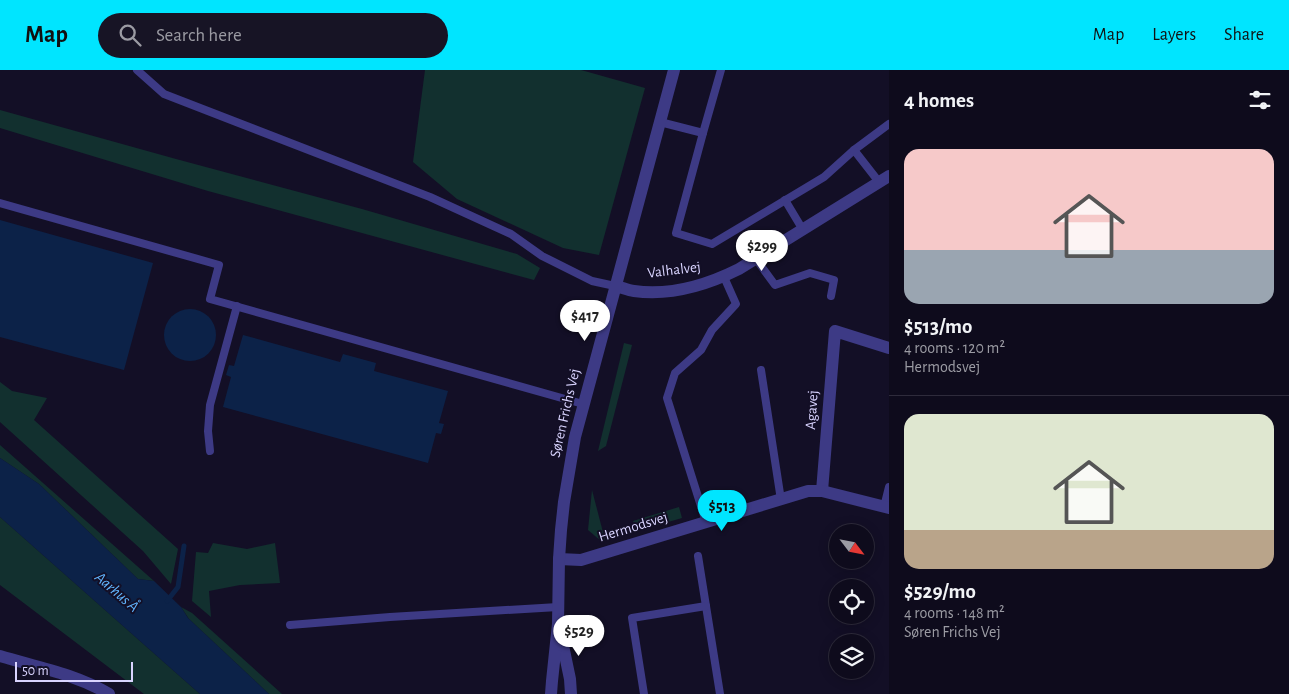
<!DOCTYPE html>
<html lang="en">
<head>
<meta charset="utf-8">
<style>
	:root { --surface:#0e0b1c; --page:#171425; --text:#f1f3f6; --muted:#9b9ba3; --line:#2e2b3b; --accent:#00e5ff }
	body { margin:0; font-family:"Alegreya Sans",sans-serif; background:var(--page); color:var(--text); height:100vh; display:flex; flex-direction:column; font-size:19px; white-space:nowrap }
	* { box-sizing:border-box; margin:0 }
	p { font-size:16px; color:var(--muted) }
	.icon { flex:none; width:28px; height:28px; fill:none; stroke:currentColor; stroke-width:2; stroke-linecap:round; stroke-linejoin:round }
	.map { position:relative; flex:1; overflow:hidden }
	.side { display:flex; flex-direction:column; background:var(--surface); width:400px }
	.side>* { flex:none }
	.needle { width:32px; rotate:122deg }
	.fabs { position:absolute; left:829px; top:454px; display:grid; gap:10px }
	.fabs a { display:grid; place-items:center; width:45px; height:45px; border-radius:50%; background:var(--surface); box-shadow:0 2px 12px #0003,0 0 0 1px var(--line); font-size:25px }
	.scale { position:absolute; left:15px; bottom:12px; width:118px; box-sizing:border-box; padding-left:5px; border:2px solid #d9d4ff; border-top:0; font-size:14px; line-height:18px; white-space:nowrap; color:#d9d4ff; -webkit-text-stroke:4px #130f26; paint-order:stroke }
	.price { position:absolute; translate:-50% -42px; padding:0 11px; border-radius:18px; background:#fff; color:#222; font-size:16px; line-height:32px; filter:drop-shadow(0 1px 2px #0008) }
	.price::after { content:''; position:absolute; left:50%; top:30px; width:15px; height:11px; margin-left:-8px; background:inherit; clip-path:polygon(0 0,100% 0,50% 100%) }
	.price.active { background:var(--accent); color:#111 }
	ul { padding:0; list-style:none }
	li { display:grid; align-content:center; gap:10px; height:265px; padding:0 15px }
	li+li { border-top:1px solid var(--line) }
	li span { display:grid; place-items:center; height:155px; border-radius:15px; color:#555 }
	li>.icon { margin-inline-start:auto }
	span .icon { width:90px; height:90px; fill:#fffc; stroke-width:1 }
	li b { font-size:21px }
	h2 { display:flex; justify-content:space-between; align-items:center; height:60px; padding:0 15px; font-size:21px }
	header { display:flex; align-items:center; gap:30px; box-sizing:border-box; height:70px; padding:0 25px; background:var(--accent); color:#111 }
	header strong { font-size:24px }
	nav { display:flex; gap:28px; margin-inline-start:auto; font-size:18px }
	.search { width:350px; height:45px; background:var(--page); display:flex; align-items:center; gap:12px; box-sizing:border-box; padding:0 18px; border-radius:28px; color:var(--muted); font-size:19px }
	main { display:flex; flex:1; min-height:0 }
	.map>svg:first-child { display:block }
	.green { fill:#12302f }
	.water { fill:#0c2248 }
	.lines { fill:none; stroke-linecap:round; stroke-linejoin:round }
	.stream { stroke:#0c2248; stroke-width:5 }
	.service { stroke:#3d3a85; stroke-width:8 }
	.minor { stroke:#3d3a85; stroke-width:12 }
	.tertiary { stroke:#3d3a85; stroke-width:12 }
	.labels { text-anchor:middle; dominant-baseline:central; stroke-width:4; stroke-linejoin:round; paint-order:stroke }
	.street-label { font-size:15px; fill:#d9d4ff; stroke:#130f26 }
	.water-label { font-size:16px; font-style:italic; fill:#62b6ff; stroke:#130f26 }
</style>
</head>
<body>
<header>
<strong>Map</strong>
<div class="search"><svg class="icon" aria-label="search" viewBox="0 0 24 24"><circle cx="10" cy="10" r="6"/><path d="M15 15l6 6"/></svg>Search here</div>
<nav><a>Map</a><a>Layers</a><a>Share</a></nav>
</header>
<main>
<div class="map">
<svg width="889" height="624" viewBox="0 0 889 624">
	<rect width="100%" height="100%" fill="#130f26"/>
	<g class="green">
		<path d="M425,0H581L645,18L599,185L563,178L457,129L413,92Z"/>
		<path d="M0,40L176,89L362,139L517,184L540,198L534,210L208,121L0,58Z"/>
		<path d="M624,273L632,275L606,376L598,381Z"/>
		<path d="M0,312L12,321L47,328L34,350L178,479L171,514L143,481L0,352Z"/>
		<path d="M0,375L154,511L138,509L39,414L0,388Z"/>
		<path d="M592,420L605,470L601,471L588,460Z"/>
		<path d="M679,437L682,448L637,461L633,451Z"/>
		<path d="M0,447L175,602L200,624H144L0,515Z"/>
		<path d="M213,473L247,479L275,473L280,513L240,515L209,521L211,547L192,531L196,482L208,483Z"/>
		<path d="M181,537L192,543L282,624H269L189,549Z"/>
	</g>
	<g class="water">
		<path d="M0,150L153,193L124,300L0,267Z"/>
		<circle cx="190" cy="265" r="26"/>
		<path d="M243,265L340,292L343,284L376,293L374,301L448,321L439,353L444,354L441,364L436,363L428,393L223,337L231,307L226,305L229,295L234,296Z"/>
		<path d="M0,388L39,414L138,509L154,511L181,537L188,548L269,624H200L175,602L0,447Z"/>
	</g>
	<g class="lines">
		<path class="stream" d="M167,531L178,517L184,476"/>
		<g class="service">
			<path d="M137,0L164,24L430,127L511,164L542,186L592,211L615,216"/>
			<path d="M660,52L703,63L676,163L712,174L824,107L854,80L889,54"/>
			<path d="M703,63L721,0"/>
			<path d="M854,80L879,112"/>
			<path d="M785,130L803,160"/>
			<path d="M0,133L219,195L210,229L583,334"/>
			<path d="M756,189L775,215L810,203L834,210L831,226"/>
			<path d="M761,300L781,430"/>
			<path d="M210,381L208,361L210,335L237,236"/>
			<path d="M884,437L889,417"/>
			<path d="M706,452L667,328L675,303L701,280L712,260L736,234L724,207"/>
			<path d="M698,486L720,624"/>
			<path d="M290,555L390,547L558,537"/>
			<path d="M644,624L632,548L706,536"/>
		</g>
		<g class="minor">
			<path d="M615,216C621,217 627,220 634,221C670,226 707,215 739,199L889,106"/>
			<path d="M822,421L835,261L889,278"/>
			<path d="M559,489L581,490L808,421H822L889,438"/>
			<path d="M0,586C37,597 75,604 109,624"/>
		</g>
		<g class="tertiary">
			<path d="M561,566L570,609L571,624"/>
			<path d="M551,624L552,611L558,554L559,489L561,460L564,432L575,367L674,0"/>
		</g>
	</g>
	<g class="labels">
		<g class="street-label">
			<text transform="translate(674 200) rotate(-7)">Valhalvej</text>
			<text transform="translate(812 340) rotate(-86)">Agavej</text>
			<text transform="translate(565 343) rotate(-77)">Søren Frichs Vej</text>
			<text transform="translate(633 457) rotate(-17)">Hermodsvej</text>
		</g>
		<g class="water-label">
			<text transform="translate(117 522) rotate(41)">Aarhus Å</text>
		</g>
	</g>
</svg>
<div class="fabs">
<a><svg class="needle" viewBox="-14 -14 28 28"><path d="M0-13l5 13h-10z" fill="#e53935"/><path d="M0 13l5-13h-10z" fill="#9b9ba3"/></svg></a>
<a><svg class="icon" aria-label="locate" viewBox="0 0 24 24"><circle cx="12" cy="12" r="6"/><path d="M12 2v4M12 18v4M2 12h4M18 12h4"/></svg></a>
<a><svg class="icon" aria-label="layers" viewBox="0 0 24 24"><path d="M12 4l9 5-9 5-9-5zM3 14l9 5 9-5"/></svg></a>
</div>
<div class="scale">50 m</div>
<b class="price" style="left:762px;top:202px">$299</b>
<b class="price" style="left:585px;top:272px">$417</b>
<b class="price active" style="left:722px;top:462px">$513</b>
<b class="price" style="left:579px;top:587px">$529</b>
</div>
<section class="side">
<h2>4 homes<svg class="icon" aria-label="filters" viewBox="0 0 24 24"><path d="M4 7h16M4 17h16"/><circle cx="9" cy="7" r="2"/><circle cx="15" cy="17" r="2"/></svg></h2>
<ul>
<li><span style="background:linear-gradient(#f6c9c9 65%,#9aa5b1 0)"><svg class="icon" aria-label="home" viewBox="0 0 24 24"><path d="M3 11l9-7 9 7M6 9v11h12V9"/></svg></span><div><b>$513/mo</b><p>4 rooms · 120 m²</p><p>Hermodsvej</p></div></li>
<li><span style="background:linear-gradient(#dfe7d0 75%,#b9a48a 0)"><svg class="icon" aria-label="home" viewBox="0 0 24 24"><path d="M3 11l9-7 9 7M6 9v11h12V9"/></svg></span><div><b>$529/mo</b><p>4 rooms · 148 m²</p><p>Søren Frichs Vej</p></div></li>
</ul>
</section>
</main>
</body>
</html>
